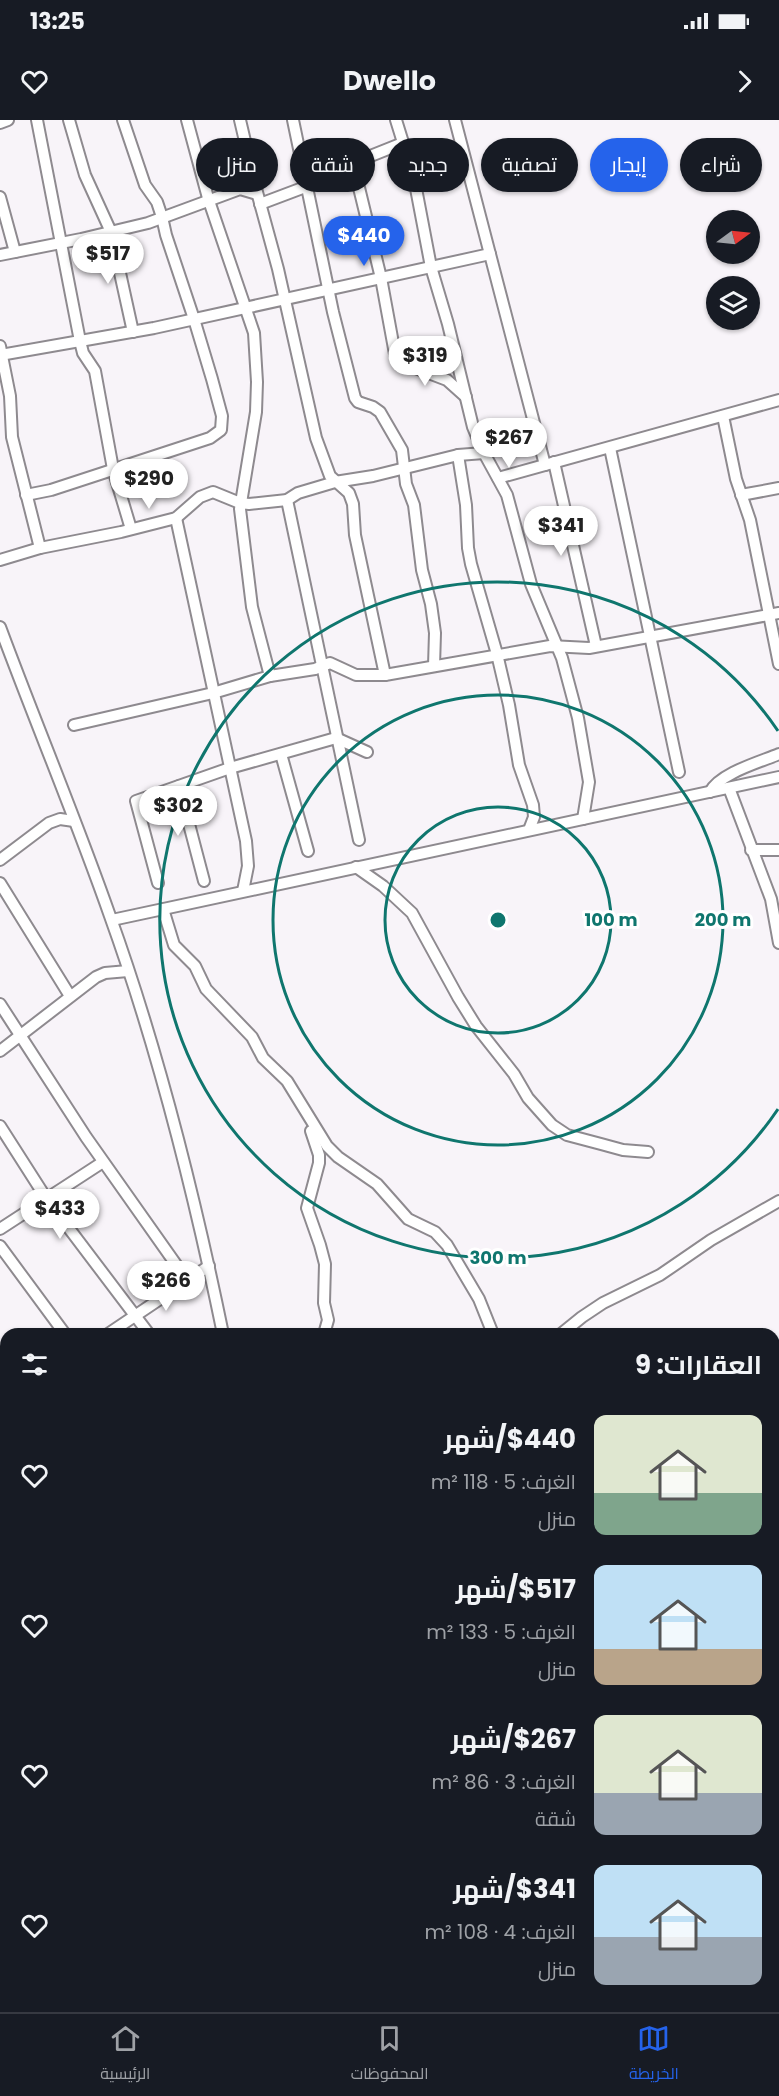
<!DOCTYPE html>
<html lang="ar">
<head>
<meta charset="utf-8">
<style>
	:root { --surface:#171b24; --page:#20242c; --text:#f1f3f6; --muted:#9ea1a6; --line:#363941; --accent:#2563eb }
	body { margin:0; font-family:Poppins,Cairo,sans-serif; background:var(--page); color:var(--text); direction:rtl; height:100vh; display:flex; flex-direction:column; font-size:22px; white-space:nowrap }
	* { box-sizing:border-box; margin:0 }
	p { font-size:20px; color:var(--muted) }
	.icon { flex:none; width:33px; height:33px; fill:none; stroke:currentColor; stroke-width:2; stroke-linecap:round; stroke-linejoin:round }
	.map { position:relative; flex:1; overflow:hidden; direction:ltr }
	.sheet { position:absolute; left:0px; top:1208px; width:780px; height:686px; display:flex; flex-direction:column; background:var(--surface); border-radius:18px 18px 0 0; box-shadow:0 2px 4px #0004; direction:rtl }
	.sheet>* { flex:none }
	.hud { position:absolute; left:18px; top:18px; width:744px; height:54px; direction:rtl; display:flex; gap:12px }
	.needle { width:39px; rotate:75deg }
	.controls { position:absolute; left:706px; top:90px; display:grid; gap:12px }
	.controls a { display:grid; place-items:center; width:54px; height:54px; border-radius:50%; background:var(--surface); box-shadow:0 2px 4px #0004; font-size:30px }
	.price { position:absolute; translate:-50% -51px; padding:0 14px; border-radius:21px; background:#fff; color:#222; font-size:20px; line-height:39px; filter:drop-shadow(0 2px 3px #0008) }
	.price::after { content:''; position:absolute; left:50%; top:36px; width:18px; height:14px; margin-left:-9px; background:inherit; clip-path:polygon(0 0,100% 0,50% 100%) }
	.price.active { background:var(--accent); color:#fff }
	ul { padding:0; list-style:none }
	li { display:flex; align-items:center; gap:18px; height:150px; padding:0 18px }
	li span { display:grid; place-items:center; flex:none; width:168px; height:120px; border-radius:12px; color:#555 }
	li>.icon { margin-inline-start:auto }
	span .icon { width:72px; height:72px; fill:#fffc; stroke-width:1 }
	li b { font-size:26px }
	h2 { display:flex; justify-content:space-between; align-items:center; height:72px; padding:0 18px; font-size:26px }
	.tag { padding:0 21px; border-radius:27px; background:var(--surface); box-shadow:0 2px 4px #0004; font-size:21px; line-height:54px }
	.tag.active { background:var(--accent); color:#fff }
	.status { display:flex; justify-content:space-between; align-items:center; height:42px; padding:0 30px; background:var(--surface); direction:ltr }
	.status svg { height:16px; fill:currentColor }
	header { display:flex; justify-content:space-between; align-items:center; height:78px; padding:0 18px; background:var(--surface); font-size:27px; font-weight:700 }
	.menu { display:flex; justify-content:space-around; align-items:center; height:84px; border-top:2px solid var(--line); background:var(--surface); font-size:16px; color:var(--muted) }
	.menu a { display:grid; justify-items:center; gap:3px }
	.menu .active { color:var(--accent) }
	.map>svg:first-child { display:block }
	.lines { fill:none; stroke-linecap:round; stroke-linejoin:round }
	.minor-casing { stroke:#8e8a8f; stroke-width:14 }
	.minor { stroke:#fff; stroke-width:10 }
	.ring { fill:none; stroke:#0f766e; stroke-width:3 }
	.centre { fill:#0f766e; stroke:#fff; stroke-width:3 }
	.ring-label { font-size:18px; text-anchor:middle; font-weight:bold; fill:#0f766e; stroke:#fff; stroke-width:6; stroke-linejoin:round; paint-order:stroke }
</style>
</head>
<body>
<div class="status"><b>13:25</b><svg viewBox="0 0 49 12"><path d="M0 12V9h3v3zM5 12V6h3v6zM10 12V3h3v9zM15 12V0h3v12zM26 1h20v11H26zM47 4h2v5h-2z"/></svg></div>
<header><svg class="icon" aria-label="forward" viewBox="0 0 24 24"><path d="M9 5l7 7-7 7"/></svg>Dwello<svg class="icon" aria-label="heart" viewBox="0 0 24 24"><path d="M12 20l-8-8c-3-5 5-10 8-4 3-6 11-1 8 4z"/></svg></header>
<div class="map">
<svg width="779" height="1892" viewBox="0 0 779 1892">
	<rect width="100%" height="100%" fill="#f8f4f9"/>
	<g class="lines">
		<g class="minor-casing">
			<g id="minor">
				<path d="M37,0L80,221L83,233L95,251L113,349L131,409"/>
				<path d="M69,0L85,55L111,112L133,212"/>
				<path d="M187,0L208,78L254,213L257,262L256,292L240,389L252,487L270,556"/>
				<path d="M240,0L257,72L278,149L316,318L330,356L349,373L353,384L355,415L385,555"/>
				<path d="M293,0L333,192L355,278L358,282L373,287L380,292L402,330L406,364L414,385L422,450L431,484L435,513L434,546"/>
				<path d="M396,0L414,58L431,147L448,204L473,307L484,333L507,375L531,464L562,538L578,598L589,662L583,699"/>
				<path d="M455,0L545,345"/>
				<path d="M0,3L8,0"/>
				<path d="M353,43L381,158L395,234L405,244L447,260L466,277"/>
				<path d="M0,77L15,132"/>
				<path d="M260,84L329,58L358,41L403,23"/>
				<path d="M0,135L81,119L148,103L240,69L257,74"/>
				<path d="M0,226L10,276L12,317L40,428"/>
				<path d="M0,235L154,208L490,134"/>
				<path d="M723,296L736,359L750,400L779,544"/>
				<path d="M610,328L679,652"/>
				<path d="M458,335L466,385L468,428L471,444L497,534L509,585L519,645L533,685L534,697L529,710"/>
				<path d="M554,342L596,526"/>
				<path d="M498,358L779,280"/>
				<path d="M26,375L51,370L210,318L221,310L222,296L212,259L194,199L166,115L162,97L157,82L145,65L123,0"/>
				<path d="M741,375L779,368"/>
				<path d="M287,380L359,720"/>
				<path d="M176,398L246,721L248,746L243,771"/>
				<path d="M0,440L40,428L121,412L176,398L200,377L213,372L240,383L249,384L287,380L298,373L335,362L373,356L458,335L484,333"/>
				<path d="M0,507C36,604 76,699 110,796C159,932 194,1073 223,1214"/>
				<path d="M74,605L213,573L270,556L315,549L330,543L356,555H385L550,526L589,528L779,493"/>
				<path d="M281,634L308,731"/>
				<path d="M179,666L204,761"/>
				<path d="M729,668L771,779L779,823"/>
				<path d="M710,672C720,653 760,642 779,634"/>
				<path d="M751,730H779"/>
				<path d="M0,740L49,703L60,699L74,701"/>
				<path d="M356,747L383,766L412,793L458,877L476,906L514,954L528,978L552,1005L567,1015L601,1024L623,1030L648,1032"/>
				<path d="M0,763L70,876"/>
				<path d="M158,763L136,681L230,648L336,618L367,632"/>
				<path d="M163,789L174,825L195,846L206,869L252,917L263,938L287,961L327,1026L338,1037L377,1064L408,1099L435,1112L447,1125L479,1179L493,1214"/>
				<path d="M112,800L779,657"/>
				<path d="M0,884L86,1017L187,1160"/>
				<path d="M0,931L96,857L105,853L128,851"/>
				<path d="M0,1006L46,1078L149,1214"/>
				<path d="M311,1011L319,1035V1043L307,1088L320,1125L325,1144L324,1183L328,1200L324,1214"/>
				<path d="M0,1109L103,1042"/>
				<path d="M0,1126L65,1214"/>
				<path d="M108,1214L209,1146"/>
				<path d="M561,1214L582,1197L603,1183L660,1155L711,1120L779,1081"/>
				<path d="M0,1283L6,1280"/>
				<path d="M0,1424L6,1419"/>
				<path d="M774,1537L779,1534"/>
				<path d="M0,1550L6,1558"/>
				<path d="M774,1611L779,1613"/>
				<path d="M0,1644L6,1650"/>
				<path d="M0,1689L6,1685"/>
				<path d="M0,1722L6,1725"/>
				<path d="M0,1844L6,1840"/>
				<path d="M46,1887L48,1892"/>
				<path d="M140,1887L142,1892"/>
				<path d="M403,1887L408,1892"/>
				<path d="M487,1887L491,1892"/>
				<path d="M289,1892L290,1887"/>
				<path d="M506,1892L518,1887"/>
			</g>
		</g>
		<use href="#minor" class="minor"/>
	</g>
	<g class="ring">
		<circle cx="498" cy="800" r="113"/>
		<circle cx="498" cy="800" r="225"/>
		<path d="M778 989A338 338 0 1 1 778 611"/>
	</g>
	<circle cx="498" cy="800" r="9" class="centre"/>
	<g class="ring-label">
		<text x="611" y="806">100 m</text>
		<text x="723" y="806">200 m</text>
		<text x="498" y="1144">300 m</text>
	</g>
</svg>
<div class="controls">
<a><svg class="needle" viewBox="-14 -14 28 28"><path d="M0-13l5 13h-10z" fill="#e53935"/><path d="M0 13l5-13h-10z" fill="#9ea1a6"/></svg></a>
<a><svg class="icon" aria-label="layers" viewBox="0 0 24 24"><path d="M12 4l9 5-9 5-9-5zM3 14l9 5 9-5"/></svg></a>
</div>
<b class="price active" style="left:364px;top:147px">$440</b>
<b class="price" style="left:108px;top:165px">$517</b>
<b class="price" style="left:425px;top:267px">$319</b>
<b class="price" style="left:509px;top:349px">$267</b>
<b class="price" style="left:149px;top:390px">$290</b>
<b class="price" style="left:561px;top:437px">$341</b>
<b class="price" style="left:178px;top:717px">$302</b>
<b class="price" style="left:60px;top:1120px">$433</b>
<b class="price" style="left:166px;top:1192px">$266</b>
<div class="hud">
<a class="tag">شراء</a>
<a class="tag active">إيجار</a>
<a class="tag">تصفية</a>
<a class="tag">جديد</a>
<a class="tag">شقة</a>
<a class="tag">منزل</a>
</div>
<section class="sheet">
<h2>العقارات: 9<svg class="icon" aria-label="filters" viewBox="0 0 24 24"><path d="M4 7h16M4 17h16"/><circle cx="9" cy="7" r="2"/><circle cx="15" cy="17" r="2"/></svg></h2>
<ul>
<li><span style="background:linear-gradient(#dfe7d0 65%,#7fa58c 0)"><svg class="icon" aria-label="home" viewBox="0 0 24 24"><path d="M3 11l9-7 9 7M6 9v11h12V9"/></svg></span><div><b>$440/شهر</b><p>الغرف: 5 · 118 m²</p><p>منزل</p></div><svg class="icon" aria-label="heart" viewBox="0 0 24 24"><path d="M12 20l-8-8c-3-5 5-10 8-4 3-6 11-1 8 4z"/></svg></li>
<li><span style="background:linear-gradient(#bfe0f5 70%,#b9a48a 0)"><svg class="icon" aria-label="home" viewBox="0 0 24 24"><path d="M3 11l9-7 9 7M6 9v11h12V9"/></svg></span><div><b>$517/شهر</b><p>الغرف: 5 · 133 m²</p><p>منزل</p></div><svg class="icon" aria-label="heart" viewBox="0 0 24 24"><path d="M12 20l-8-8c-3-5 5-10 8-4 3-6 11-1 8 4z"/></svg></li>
<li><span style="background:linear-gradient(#dfe7d0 65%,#9aa5b1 0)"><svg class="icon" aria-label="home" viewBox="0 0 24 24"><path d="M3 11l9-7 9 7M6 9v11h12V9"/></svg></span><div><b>$267/شهر</b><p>الغرف: 3 · 86 m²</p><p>شقة</p></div><svg class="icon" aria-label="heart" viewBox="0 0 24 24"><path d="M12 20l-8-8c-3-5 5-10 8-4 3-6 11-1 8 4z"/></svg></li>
<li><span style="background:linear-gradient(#bfe0f5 60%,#9aa5b1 0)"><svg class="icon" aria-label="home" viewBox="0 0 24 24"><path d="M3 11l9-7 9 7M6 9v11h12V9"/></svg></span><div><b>$341/شهر</b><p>الغرف: 4 · 108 m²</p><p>منزل</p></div><svg class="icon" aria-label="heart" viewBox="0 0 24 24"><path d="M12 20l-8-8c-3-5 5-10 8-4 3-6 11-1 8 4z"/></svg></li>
</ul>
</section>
</div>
<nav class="menu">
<a class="active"><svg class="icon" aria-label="map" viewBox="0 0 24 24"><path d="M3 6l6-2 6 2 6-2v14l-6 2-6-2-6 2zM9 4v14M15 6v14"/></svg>الخريطة</a>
<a><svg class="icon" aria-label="saved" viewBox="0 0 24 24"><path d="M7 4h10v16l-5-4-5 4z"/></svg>المحفوظات</a>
<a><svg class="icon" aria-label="home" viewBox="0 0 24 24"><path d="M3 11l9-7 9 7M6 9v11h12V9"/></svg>الرئيسية</a>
</nav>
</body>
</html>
